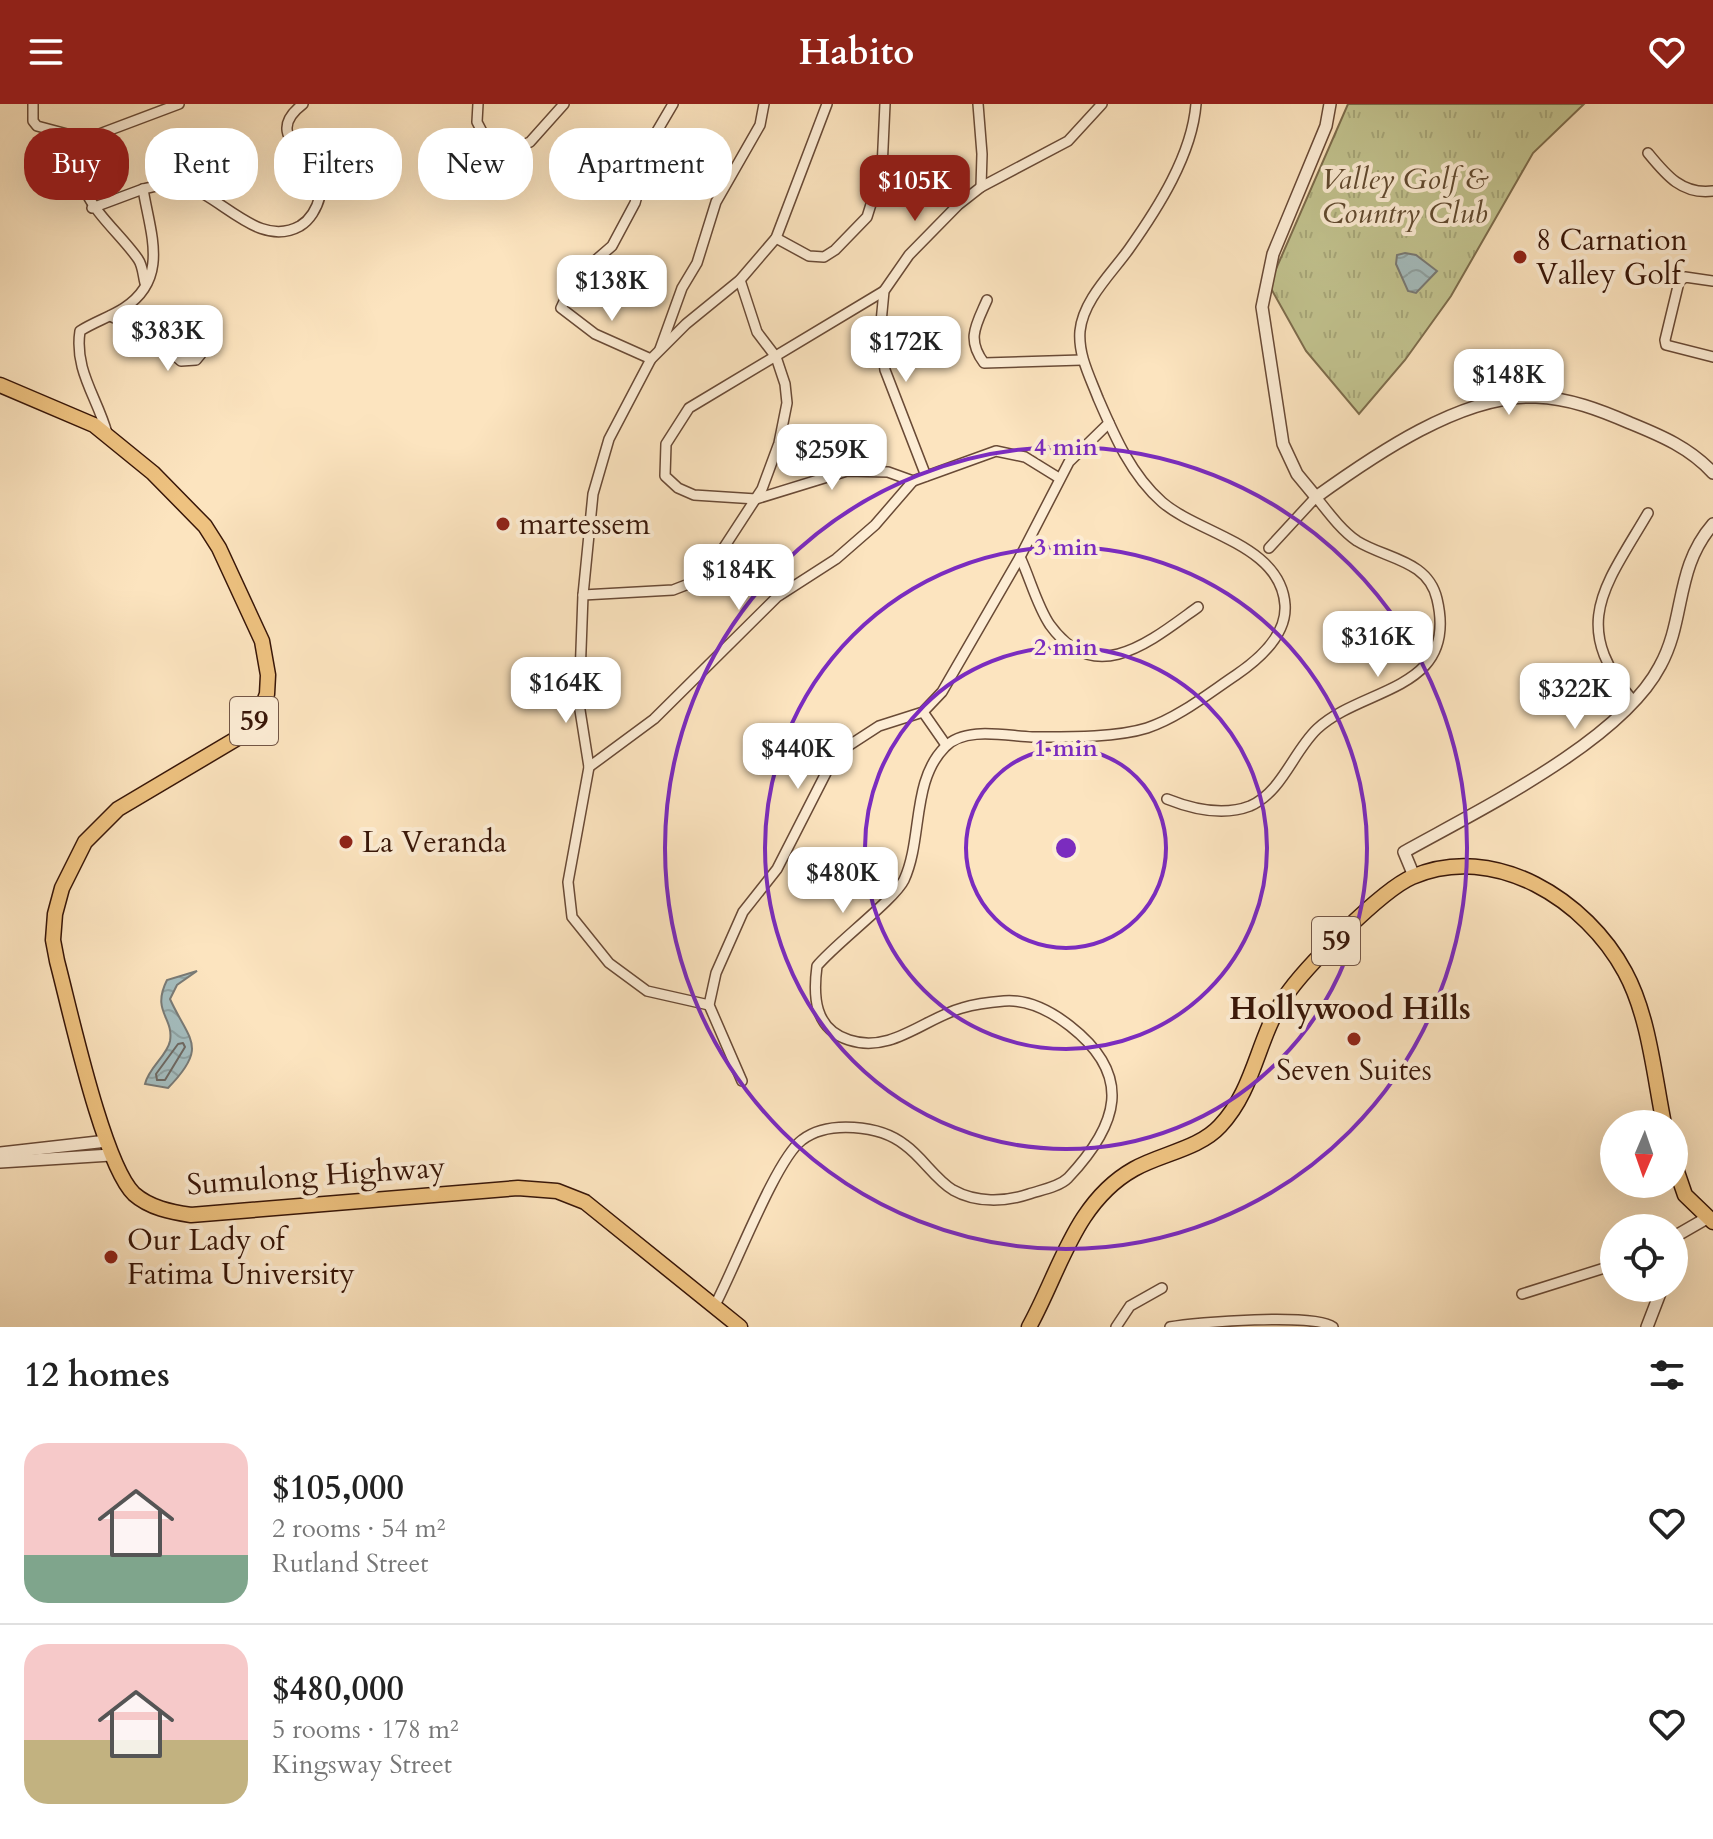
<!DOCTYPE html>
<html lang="en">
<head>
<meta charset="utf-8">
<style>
	:root { --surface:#fff; --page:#f6f6f6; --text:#222; --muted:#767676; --line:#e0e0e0; --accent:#8f2418 }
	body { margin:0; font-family:Cardo,serif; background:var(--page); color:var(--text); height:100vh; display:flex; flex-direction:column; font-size:30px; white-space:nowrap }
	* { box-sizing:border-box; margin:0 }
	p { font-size:26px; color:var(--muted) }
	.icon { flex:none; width:44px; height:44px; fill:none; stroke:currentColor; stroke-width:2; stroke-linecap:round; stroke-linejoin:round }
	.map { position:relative; height:1223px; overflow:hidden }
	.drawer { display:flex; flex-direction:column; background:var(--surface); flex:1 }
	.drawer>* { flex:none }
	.hud { position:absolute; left:24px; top:24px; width:800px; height:72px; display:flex; gap:16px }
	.needle { width:52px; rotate:182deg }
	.fabs { position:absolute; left:1600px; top:1006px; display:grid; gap:16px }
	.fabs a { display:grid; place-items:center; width:88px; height:88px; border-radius:50%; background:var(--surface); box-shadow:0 8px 32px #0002; font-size:40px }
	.price { position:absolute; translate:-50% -68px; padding:0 18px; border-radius:16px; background:#fff; color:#222; font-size:26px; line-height:52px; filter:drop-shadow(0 2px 4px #0008) }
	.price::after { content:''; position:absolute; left:50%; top:48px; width:24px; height:18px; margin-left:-12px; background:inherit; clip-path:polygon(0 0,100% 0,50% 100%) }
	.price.current { background:var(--accent); color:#fff }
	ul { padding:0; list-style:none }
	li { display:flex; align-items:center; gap:24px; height:200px; padding:0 24px }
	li+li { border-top:2px solid var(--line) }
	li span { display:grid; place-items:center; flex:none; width:224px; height:160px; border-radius:24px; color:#555 }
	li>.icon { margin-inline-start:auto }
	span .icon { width:96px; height:96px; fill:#fffc; stroke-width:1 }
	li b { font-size:34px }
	h2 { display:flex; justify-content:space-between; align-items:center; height:96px; padding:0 24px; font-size:34px }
	.pill { padding:0 28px; border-radius:32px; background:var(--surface); box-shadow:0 8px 32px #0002; font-size:28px; line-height:72px }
	.pill.current { background:var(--accent); color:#fff }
	header { display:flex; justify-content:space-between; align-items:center; height:104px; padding:0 24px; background:var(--accent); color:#fff; font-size:36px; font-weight:700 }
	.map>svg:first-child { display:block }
	.grass { fill:url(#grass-tufts); stroke:#7d6c4c; stroke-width:2 }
	.water { fill:url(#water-waves); stroke:#797a75; stroke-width:2 }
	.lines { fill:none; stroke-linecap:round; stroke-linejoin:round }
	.shore { stroke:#6e6962; stroke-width:2 }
	.minor-casing { stroke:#694a36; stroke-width:12 }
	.tertiary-casing { stroke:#694a36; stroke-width:14 }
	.primary-casing { stroke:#381608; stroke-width:17 }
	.minor { stroke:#fdedd5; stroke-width:9 }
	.tertiary { stroke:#fdedd5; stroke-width:11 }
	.primary { stroke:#eec280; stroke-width:14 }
	.ring { fill:none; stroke:#7b2cbf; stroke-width:4 }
	.poi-dot { fill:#8f2418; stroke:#fdedd5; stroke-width:3 }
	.labels { text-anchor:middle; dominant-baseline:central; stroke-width:8; stroke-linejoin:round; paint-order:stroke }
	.shield { fill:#fdedd5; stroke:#735646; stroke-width:2 }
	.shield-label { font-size:28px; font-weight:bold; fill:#381608 }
	.park-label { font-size:30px; font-style:italic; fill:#614a30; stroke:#fdedd5 }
	.poi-label { font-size:30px; fill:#381608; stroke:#fdedd5; text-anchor:start }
	.street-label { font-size:30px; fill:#381608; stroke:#fdedd5 }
	.neighbourhood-label { font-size:32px; font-weight:bold; fill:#381608; stroke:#fdedd5 }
	.centre { fill:#7b2cbf; stroke:#fdedd5; stroke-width:4 }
	.ring-label { font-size:24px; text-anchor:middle; font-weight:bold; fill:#7b2cbf; stroke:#fdedd5; stroke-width:8; stroke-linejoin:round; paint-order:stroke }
</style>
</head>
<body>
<header><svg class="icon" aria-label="menu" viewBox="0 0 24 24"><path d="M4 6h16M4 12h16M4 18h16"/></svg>Habito<svg class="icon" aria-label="heart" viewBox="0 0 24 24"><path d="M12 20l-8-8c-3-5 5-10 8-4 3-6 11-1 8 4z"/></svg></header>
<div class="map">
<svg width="1713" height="1223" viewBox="0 0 1713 1223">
	<defs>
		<pattern id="grass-tufts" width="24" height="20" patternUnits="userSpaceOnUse" patternTransform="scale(2)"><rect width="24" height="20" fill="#c2c38f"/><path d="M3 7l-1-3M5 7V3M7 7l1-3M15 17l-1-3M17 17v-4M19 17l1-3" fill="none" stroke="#a7a77a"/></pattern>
		<pattern id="water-waves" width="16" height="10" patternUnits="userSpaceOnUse" patternTransform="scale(2)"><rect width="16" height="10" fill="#a4bcbd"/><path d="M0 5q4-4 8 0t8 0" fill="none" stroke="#8ea1a1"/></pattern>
	</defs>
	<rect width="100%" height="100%" fill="#fce4bf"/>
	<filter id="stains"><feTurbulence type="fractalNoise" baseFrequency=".0025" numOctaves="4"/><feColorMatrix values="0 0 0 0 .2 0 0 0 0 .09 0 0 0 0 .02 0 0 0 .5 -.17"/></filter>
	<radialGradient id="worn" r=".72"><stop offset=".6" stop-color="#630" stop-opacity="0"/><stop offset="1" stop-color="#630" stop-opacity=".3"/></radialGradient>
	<path class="grass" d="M1348,0H1584L1533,49L1451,192L1405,256L1359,310L1306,247L1269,181Z"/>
	<g class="water">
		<path d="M1405,149L1416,151L1437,167L1416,189L1408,187L1396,160L1397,151Z"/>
		<path d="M197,867L177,881L170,895C189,937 209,942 168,984L145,980C149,963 167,952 170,937C174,913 151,908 167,876Z"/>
	</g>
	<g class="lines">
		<path class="shore" d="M178,940L183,939L185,943L165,976H157L156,970Z"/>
		<g class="minor-casing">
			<g id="minor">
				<path d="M33,0V17L37,22L86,35"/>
				<path d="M478,0L477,18L488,39L509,47L530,38L564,0"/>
				<path d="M978,0L982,50L981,83"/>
				<path d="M1648,49C1666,71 1682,91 1713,87"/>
				<path d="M92,104L143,85"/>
				<path d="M776,134L809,152L824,153L835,146L867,113L882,65L885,0"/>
				<path d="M1713,177L1685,173L1679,178L1665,236L1666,241L1713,253"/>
				<path d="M145,179C143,172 143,162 138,155C114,120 60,85 86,35L179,0"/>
				<path d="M884,187L689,304L666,340L665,372L678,384L694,391L756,395L847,367L888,368L913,377L996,347L1025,353L1059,374"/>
				<path d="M987,196C976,221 966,235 984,259L1082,256"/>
				<path d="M110,212L150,230L181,257L196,256L201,250V240"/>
				<path d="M660,245L682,184L697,159L716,98L760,21L764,0"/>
				<path d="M651,255L595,230L561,204L575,174L612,142L635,99L653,34L673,0"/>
				<path d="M107,329C97,293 74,266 80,227C94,218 110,213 124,204C170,174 150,129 143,85C154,83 167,78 179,80C220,88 257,146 300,122C310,116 317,104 320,92C328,52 256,36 303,0"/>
				<path d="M926,372L885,266L880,229L884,187L909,151L958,101L981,83L1068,37L1102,0"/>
				<path d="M1020,453C1030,474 1037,502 1050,521C1096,585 1152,536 1198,503"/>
				<path d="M583,491L673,486L704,474L762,385L779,339L787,299L785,280L776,253L757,228L740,176"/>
				<path d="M1634,598C1569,521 1604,484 1648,409"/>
				<path d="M923,608L946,641"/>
				<path d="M589,663L654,615L777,493L836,455L875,421L913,377"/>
				<path d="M1167,695C1192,705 1224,712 1250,702C1282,688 1293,648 1317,625C1363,582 1459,588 1437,495C1428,456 1386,455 1357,437C1341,426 1328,408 1316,393L1269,444"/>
				<path d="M709,901L647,887L609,859L572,813L568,778L589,663L579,600L583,491L593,390L609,335L651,255L686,220L740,176L776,134L827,0"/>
				<path d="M742,977L709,901L716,869L743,808L777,765L827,667L842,646L879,622L923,608L942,588L1020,453L1069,358L1109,319"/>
				<path d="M1522,1190L1614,1161"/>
				<path d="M715,1201C734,1166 776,1055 802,1036C828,1016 880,1021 905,1041C922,1053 935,1075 953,1086C976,1099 1005,1098 1029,1090C1041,1086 1059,1083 1068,1074C1118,1021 1134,972 1070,922C1052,908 1028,895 1004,897C991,898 975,900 962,904C925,914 891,950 849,936C814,925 813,892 817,862C835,840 895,795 904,776C923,735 911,677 945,643C965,622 1006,632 1032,633C1065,633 1115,634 1147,624C1178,614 1209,589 1236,571C1258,556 1287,532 1285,501C1281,441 1199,430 1162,398C1131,371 1114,331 1098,294C1090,273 1078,251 1080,227C1083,196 1112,169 1129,145C1158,104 1192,51 1196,0"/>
				<path d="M1116,1223L1130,1202L1162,1184"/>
				<path d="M1170,1223C1196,1218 1315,1209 1333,1223"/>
			</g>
		</g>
		<g class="tertiary-casing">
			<g id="tertiary">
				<path d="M1330,0L1326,22L1273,150L1262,203L1283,340L1297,370L1316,393C1373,352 1462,290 1536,293C1569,294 1600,306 1630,319C1662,332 1690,344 1713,369"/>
				<path d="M1414,772L1404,748C1479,706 1621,637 1660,562C1686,515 1674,465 1713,420"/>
				<path d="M0,1049L107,1037"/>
				<path d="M0,1058L111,1051"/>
				<path d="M1674,1133L1707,1114"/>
				<path d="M1647,1223L1662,1184"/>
			</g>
		</g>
		<g class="primary-casing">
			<g id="primary">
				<path d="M0,281L94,321L153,369L205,422L219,444L262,537L268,571L267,590L261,606L241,632L118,705L85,738L62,784L55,810L53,836L57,857C70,906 103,1060 134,1090C150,1104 171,1108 191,1111L518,1084L557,1087L585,1098L740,1223"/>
				<path d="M1674,1059L1685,1091L1713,1118"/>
				<path d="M1029,1223C1060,1167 1075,1098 1134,1065C1160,1050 1199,1045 1220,1022C1255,985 1257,934 1285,893C1304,864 1382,786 1412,773C1495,737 1587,797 1625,868C1649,912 1654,971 1664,1020"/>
			</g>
		</g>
		<use href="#minor" class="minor"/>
		<use href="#tertiary" class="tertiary"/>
		<use href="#primary" class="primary"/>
	</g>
	<g class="ring">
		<circle cx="1066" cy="744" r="100"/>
		<circle cx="1066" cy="744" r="201"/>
		<circle cx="1066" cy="744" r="301"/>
		<circle cx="1066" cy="744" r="401"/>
	</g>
	<g class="poi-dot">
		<circle cx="1520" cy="153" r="8"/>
		<circle cx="503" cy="420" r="8"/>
		<circle cx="346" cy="738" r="8"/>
		<circle cx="1354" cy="935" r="8"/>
		<circle cx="111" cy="1153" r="8"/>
	</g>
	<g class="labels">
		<g class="shield">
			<rect x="230" y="593" width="48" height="48" rx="6"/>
			<rect x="1312" y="813" width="48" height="48" rx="6"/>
		</g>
		<g class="shield-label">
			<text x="254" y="617">59</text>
			<text x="1336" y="837">59</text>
		</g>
		<g class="park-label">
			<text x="1405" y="75">Valley Golf &amp;<tspan x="1405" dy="34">Country Club</tspan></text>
		</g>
		<g class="poi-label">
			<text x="1536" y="136">8 Carnation<tspan x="1536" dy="34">Valley Golf</tspan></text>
			<text x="519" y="420">martessem</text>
			<text x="362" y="738">La Veranda</text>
			<text x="1354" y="966" text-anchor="middle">Seven Suites</text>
			<text x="127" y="1136">Our Lady of<tspan x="127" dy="34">Fatima University</tspan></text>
		</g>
		<g class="street-label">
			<text transform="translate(316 1072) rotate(-4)">Sumulong Highway</text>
		</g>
		<g class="neighbourhood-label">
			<text x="1350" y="905">Hollywood Hills</text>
		</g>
	</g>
	<circle cx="1066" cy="744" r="12" class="centre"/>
	<g class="ring-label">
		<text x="1066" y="351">4 min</text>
		<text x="1066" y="451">3 min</text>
		<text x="1066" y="551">2 min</text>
		<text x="1066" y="652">1 min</text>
	</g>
	<rect width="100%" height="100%" filter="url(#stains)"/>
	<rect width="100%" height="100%" fill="url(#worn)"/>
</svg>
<div class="fabs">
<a><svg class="needle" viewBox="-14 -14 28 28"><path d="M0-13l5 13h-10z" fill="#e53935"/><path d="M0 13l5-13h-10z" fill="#767676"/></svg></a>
<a><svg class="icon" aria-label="locate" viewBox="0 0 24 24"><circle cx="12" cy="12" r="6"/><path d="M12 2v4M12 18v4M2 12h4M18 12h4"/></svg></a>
</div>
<b class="price current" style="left:915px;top:119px">$105K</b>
<b class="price" style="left:612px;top:219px">$138K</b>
<b class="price" style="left:168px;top:269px">$383K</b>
<b class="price" style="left:906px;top:280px">$172K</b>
<b class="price" style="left:1509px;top:313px">$148K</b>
<b class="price" style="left:832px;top:388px">$259K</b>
<b class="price" style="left:739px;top:508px">$184K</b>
<b class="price" style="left:1378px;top:575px">$316K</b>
<b class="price" style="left:566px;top:621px">$164K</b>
<b class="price" style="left:1575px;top:627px">$322K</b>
<b class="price" style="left:798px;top:687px">$440K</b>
<b class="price" style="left:843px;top:811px">$480K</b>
<div class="hud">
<a class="pill current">Buy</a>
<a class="pill">Rent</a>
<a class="pill">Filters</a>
<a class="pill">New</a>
<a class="pill">Apartment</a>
</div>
</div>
<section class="drawer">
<h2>12 homes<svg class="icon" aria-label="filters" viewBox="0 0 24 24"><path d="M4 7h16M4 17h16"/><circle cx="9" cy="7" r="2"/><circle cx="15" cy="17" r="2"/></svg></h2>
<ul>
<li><span style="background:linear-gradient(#f6c9c9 70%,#7fa58c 0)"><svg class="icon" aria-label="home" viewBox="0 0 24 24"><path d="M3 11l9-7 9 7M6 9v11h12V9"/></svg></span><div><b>$105,000</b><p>2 rooms · 54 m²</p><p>Rutland Street</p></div><svg class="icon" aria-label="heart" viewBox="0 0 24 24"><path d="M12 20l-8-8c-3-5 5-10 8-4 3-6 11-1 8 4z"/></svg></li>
<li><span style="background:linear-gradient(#f6c9c9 60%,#c2b280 0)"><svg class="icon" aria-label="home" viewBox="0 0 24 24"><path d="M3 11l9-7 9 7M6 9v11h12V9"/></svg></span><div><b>$480,000</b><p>5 rooms · 178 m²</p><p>Kingsway Street</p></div><svg class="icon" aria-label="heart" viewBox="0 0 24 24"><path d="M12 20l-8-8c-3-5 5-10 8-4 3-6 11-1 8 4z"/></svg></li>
</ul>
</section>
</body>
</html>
